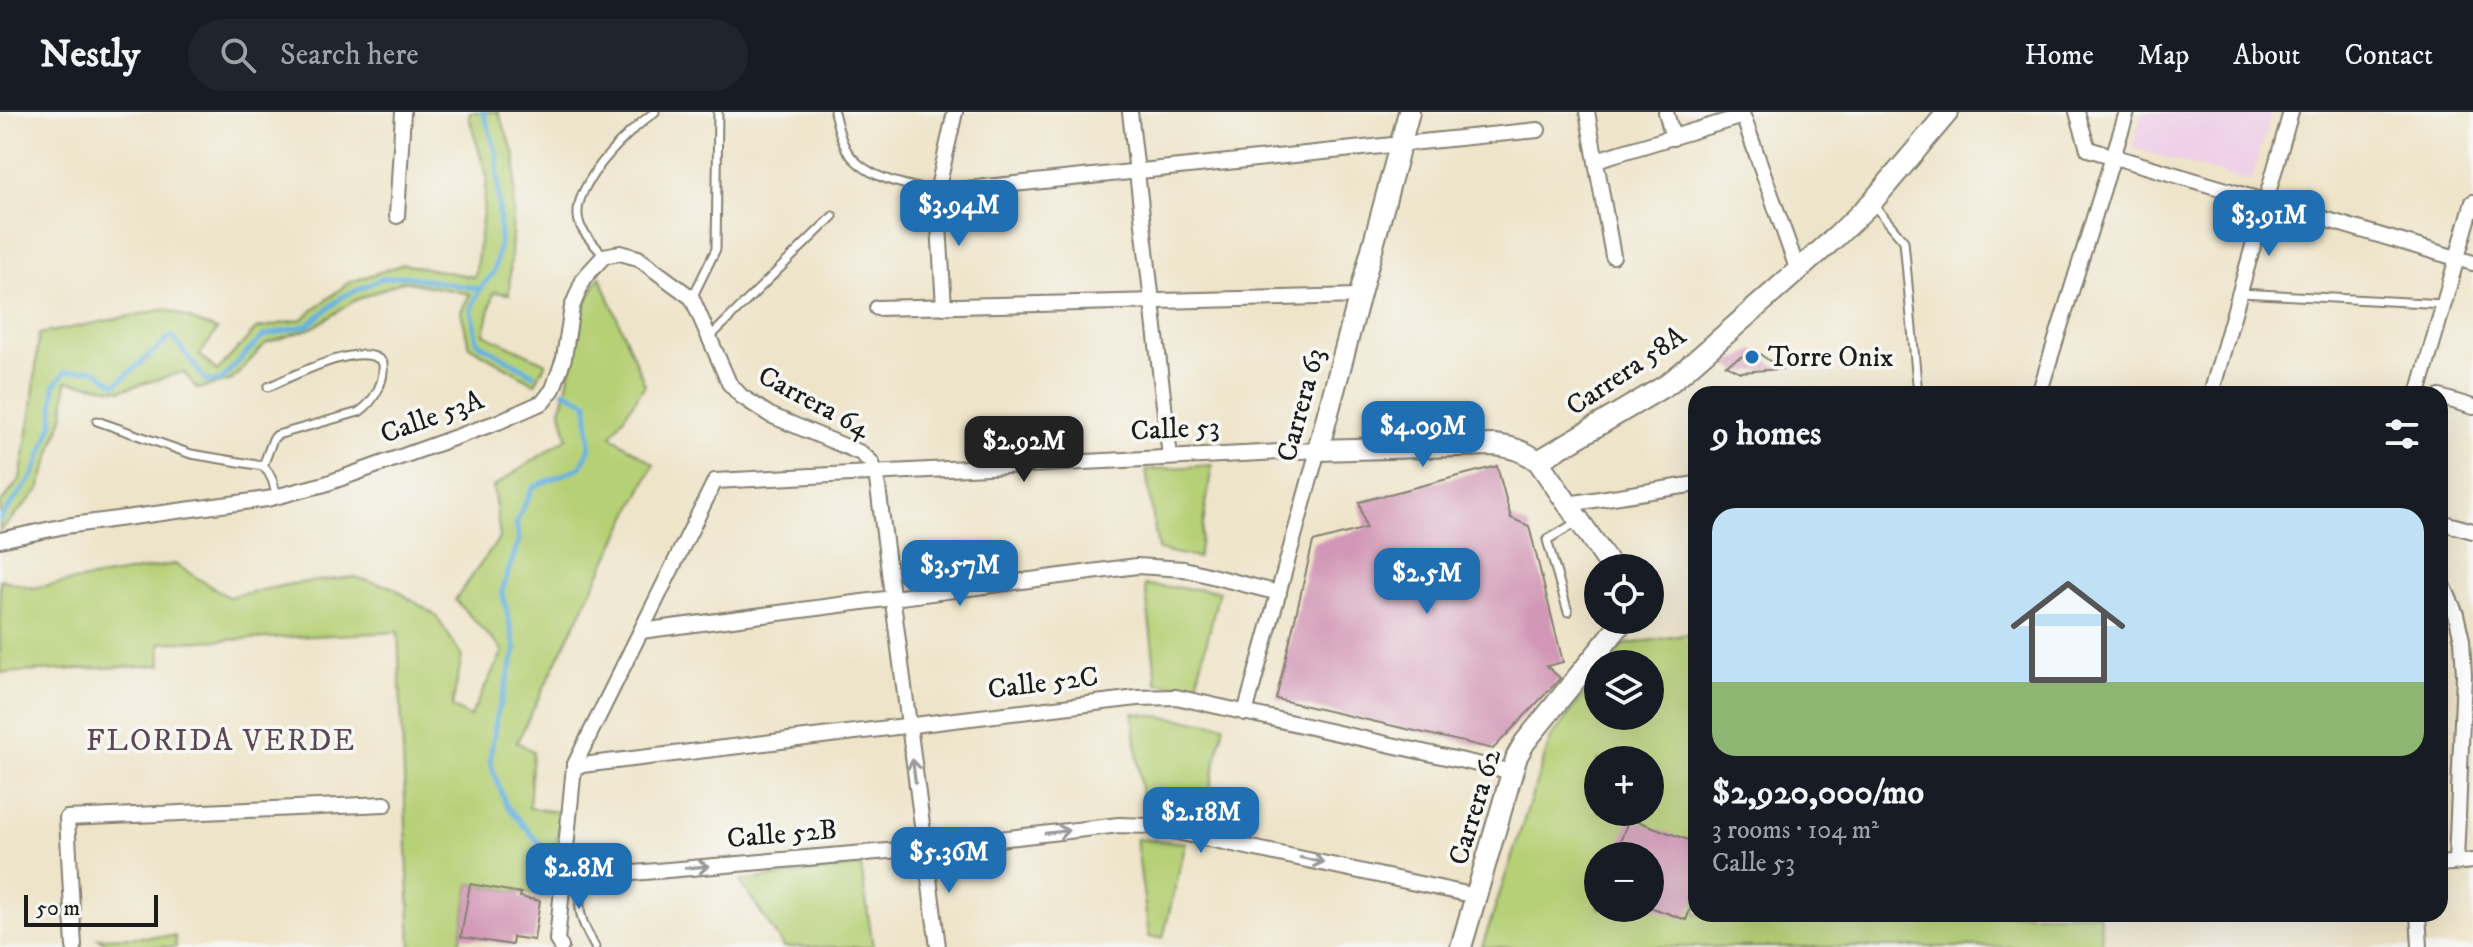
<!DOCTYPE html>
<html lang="en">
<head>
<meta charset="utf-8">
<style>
	:root { --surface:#171b24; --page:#20242c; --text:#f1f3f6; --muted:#9ea1a6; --line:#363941; --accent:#1f6fb2 }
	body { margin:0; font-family:"IM FELL DW Pica",serif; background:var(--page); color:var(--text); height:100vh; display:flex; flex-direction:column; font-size:30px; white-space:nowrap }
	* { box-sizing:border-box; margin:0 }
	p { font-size:26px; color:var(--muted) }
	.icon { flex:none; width:44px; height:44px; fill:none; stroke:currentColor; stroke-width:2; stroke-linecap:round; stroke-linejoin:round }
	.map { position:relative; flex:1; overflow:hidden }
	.sheet { position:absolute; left:1688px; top:274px; width:760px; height:536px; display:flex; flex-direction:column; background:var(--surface); border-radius:24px; box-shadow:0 8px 32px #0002 }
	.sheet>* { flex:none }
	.fabs { position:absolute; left:1584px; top:442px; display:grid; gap:16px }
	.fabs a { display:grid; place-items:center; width:80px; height:80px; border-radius:50%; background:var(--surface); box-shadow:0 8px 32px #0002; font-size:40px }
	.scale { position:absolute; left:24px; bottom:20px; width:134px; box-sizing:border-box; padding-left:8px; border:4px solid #1c1c1c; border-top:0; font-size:22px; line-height:28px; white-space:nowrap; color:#1c1c1c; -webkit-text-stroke:6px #f6f6f2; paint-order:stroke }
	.price { position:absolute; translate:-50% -68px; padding:0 18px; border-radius:16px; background:var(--accent); color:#fff; font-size:26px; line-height:52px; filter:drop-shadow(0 2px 4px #0008) }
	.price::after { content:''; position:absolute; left:50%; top:48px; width:24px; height:18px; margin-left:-12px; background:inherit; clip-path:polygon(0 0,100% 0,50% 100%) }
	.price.selected { background:#222; color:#fff }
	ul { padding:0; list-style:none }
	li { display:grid; align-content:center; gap:16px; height:424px; padding:0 24px }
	li span { display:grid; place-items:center; height:248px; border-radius:24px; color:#555 }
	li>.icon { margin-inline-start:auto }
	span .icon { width:144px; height:144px; fill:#fffc; stroke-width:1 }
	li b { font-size:34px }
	h2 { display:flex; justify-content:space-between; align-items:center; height:96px; padding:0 24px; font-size:34px }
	header { display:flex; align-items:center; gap:48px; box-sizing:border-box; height:112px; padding:0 40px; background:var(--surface); border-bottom:2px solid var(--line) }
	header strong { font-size:38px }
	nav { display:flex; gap:44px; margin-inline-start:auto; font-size:28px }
	.search { width:560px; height:72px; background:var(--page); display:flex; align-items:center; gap:20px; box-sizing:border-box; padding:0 28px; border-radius:44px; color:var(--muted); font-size:30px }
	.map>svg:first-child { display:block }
	.built { fill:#eed0e7 }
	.green { fill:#b6d076; stroke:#697649; stroke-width:2; fill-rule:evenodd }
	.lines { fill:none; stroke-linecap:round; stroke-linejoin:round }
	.stream { stroke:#67b2e0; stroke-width:5 }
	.building { fill:#d297b6 }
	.lane-casing { stroke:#858072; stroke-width:11 }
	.street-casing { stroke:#858072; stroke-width:18 }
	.secondary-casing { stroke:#858072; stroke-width:24 }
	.lane { stroke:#fff; stroke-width:7 }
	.street { stroke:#fff; stroke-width:14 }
	.secondary { stroke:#fff; stroke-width:20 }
	.oneway { stroke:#999 }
	.poi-dot { fill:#1f6fb2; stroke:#f6f6f2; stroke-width:3 }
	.labels { text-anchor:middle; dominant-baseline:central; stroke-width:7; stroke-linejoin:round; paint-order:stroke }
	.poi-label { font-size:28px; fill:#1c1c1c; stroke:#f6f6f2; text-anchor:start }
	.street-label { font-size:28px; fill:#1c1c1c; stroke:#f6f6f2 }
	.neighbourhood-label { font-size:30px; letter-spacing:2px; fill:#5c4752; stroke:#f6f6f2 }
</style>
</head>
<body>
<header>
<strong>Nestly</strong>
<div class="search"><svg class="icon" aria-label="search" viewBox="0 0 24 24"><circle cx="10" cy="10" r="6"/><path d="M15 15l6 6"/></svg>Search here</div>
<nav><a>Home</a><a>Map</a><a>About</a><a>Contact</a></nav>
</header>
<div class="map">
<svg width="2473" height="835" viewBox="0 0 2473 835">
	<rect width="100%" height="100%" fill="#f6f6f2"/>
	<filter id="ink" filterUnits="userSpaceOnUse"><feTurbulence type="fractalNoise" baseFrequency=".0125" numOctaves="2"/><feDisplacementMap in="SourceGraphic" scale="16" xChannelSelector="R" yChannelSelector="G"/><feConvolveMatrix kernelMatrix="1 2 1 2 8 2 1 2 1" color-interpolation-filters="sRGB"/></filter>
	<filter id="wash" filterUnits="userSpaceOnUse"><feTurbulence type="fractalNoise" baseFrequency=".006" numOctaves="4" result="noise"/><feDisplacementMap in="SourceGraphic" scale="32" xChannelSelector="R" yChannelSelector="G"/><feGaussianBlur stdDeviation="1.8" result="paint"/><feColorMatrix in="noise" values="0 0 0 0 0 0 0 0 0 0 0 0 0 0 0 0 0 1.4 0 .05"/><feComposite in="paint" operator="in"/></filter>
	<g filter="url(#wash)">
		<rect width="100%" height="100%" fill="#eee4c9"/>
		<path class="built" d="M2142,0H2272L2251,70L2132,36Z"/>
		<g class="green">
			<path d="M470,0H498L516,46L509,182L494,180L484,222L546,251L535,272L469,234L461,199L470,182L403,169L356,188L312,216L266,231L232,268L197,277L184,260L121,278L66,269L64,302L39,378L0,419V392L20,367L32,295L39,222L166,197L217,218L200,243L217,259L256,217L302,207L348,171L403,152L475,165L487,65L469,5Z"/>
			<path d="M600,164L645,273L611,324L654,352L517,630L533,639L529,696L561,700L549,785L470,772L459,835H411L398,520L160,531L161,553L0,561V467L32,476L175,452L228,485L291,472L354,465L392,475L436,504L462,544L452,595L470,605L503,539L455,488L500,425L493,375L567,326L561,298L586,191Z"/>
			<path d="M1212,353L1198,446L1158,438L1146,358Z"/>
			<path d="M1145,473L1219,479L1196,575L1157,571Z"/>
			<path d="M1696,521V802H2099L2103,835H1482L1551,626L1598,565V604H1650V552H1608L1623,533ZM1598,648H1650V700H1598ZM1598,744H1650V796H1598Z"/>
			<path d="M1133,601L1224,613L1203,707L1143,698Z"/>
			<path d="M1136,727L1186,731L1163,826L1149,825Z"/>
			<path d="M861,754L873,835H784L740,769Z"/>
			<path d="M175,824L176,835H111L98,826Z"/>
		</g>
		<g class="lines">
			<g class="stream">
				<path d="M483,0L497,41L500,129L494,160L480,177L471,196L477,230L534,263"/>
				<path d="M0,407L33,364L53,311L54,274L65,260L93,257L116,272L172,224L206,269H220L263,224L308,213L342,185L381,167L404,164L480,177"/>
				<path d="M550,744L506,693L490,650L496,606L516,538L502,479L519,428L516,411L533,375L581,355L590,335L587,290L564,279"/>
			</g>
		</g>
		<g id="blocks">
			<g class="building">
				<path d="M1754,238L1781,257L1740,260L1726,253Z"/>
				<path d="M1497,354L1511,406L1529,414L1563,550L1547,554L1560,566L1554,573L1493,637L1276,587L1313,430L1366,416L1359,390Z"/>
				<path d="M1629,706L1696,731V782L1686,808L1650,795V744H1615Z"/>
				<path d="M470,772L521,781L520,785L540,789L534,828L513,825L512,833L461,825Z"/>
			</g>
		</g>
	</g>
	<g filter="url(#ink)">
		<use href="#blocks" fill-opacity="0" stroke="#858072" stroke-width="2"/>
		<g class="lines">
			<g class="lane-casing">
				<g id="lane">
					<path d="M834,0C837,12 840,26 846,37C864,67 906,73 937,80"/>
					<path d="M1873,92L1904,129L1918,282"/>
					<path d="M604,144C597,135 586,125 581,115C563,80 629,18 655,0"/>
					<path d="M2240,181L2444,192"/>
					<path d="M692,186L716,137L718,0"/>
					<path d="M710,225L833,104"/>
					<path d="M97,309L191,342L263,354C272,363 274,372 276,384"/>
					<path d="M263,354L273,327L277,323L359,300C375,289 385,269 383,251C365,226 291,265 268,275"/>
					<path d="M1568,500L1547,428L1577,410"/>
					<path d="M588,767C572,791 582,812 595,835"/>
				</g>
			</g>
			<g class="street-casing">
				<g id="street">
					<path d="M1130,0L1170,345"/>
					<path d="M1587,0L1613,144"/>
					<path d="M1666,0L1673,26"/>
					<path d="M2077,0L2088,37L2473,151"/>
					<path d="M1596,48L1743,4L1798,159"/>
					<path d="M937,80L1538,18"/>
					<path d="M397,104L403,0"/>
					<path d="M944,195L937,80L955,0"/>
					<path d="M877,196L1359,184"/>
					<path d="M2039,282L2127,0"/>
					<path d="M2211,282L2291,0"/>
					<path d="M2418,282L2473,90"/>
					<path d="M2440,285L2473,295"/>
					<path d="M1568,392L1696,372"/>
					<path d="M2440,410L2473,419"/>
					<path d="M0,428L65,414L267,387L325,372L498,310L543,290L553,277L564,246L572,195L584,166L604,144L620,141L638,146L692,186L729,271L741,284L770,303L861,341L871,350L876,360L938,835"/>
					<path d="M2440,466L2456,502L2462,528L2464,563L2456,749"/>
					<path d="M641,519L1137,454L1184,457L1279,481"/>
					<path d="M574,654L1137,586L1176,585L1513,660"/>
					<path d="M2440,752L2473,749"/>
					<path d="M563,767L923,736L1119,713L1149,714L1476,784"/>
					<path d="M2418,802L2420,835"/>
					<path d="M74,835L67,706L385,692"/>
					<path d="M561,835L557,828L574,654L715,369L1318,338L1245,601"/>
				</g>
			</g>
			<g class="secondary-casing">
				<g id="secondary">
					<path d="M1409,0L1318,338L1494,333C1512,335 1524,339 1538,349L1612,456"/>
					<path d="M1538,349L1668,272L1685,258L1837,124L1872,90L1948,0"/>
					<path d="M1461,835L1517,644L1525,630L1624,508"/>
				</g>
			</g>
			<use href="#lane" class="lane"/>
			<use href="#street" class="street"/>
			<use href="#secondary" class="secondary"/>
		</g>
		<defs><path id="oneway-shaft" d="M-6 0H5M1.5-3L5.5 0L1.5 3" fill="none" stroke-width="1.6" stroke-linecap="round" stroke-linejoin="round" transform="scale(2)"/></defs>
		<g class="oneway">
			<use href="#oneway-shaft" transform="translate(914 659) rotate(-97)"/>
			<use href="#oneway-shaft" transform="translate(1057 720) rotate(-7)"/>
			<use href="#oneway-shaft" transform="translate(1312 748) rotate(12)"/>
			<use href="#oneway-shaft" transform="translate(697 755) rotate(-5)"/>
		</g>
	</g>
	<circle class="poi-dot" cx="1752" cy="245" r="8"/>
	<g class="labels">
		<g class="poi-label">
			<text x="1768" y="245">Torre Onix</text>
		</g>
		<g class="street-label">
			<text transform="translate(1626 259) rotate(-34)">Carrera 58A</text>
			<text transform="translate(814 290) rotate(28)">Carrera 64</text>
			<text transform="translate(1301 293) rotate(-75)">Carrera 63</text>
			<text transform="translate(432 305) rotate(-20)">Calle 53A</text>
			<text transform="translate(1175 317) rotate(-3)">Calle 53</text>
			<text transform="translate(1043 571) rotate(-7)">Calle 52C</text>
			<text transform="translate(1475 695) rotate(-73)">Carrera 62</text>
			<text transform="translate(782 722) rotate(-5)">Calle 52B</text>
		</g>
		<g class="neighbourhood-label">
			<text x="221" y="629">FLORIDA VERDE</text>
		</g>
	</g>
</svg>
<div class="fabs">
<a><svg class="icon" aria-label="locate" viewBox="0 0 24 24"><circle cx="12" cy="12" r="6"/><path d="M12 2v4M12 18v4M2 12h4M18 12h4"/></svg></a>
<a><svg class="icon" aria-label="layers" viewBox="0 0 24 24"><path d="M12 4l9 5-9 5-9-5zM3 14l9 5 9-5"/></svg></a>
<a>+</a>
<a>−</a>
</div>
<div class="scale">50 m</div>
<b class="price" style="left:959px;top:136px">$3.94M</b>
<b class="price" style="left:2269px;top:146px">$3.91M</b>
<b class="price" style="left:1423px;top:357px">$4.09M</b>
<b class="price selected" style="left:1024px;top:372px">$2.92M</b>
<b class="price" style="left:960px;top:496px">$3.57M</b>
<b class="price" style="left:1427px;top:504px">$2.5M</b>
<b class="price" style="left:1201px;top:743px">$2.18M</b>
<b class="price" style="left:949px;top:783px">$5.36M</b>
<b class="price" style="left:579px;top:799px">$2.8M</b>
<section class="sheet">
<h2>9 homes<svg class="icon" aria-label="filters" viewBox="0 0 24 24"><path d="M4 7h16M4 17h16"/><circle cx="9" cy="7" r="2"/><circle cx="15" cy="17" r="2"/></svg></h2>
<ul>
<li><span style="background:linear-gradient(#bfe0f5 70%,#8fb573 0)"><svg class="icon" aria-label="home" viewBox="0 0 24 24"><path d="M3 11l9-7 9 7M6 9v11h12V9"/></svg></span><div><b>$2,920,000/mo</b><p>3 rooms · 104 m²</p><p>Calle 53</p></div></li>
</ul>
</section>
</div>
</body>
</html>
